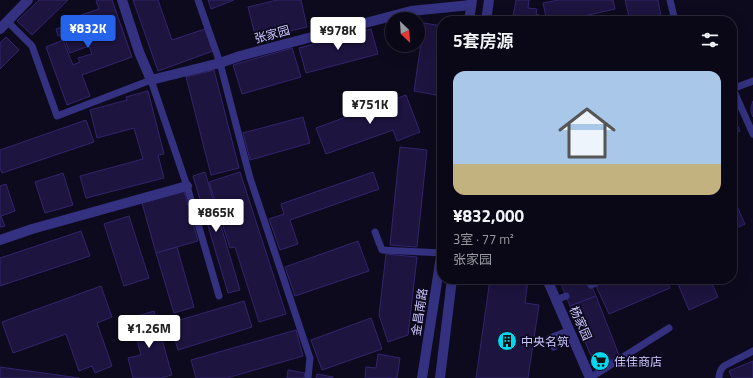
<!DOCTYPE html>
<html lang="zh">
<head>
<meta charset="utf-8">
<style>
	:root { --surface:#0a0816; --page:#181623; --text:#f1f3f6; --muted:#999aa1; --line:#2a2935; --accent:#2563eb }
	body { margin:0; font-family:"Titillium Web","Noto Sans SC",sans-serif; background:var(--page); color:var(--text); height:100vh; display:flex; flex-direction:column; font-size:15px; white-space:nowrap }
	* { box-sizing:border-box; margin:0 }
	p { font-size:13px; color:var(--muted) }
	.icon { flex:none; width:22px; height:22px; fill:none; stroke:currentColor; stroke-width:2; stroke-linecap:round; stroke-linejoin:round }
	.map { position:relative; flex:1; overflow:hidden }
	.drawer { position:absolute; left:437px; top:16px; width:300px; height:268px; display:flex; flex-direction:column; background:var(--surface); border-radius:16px; box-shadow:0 4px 16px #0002,0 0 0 1px var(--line) }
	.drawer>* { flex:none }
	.needle { width:26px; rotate:155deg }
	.tools { position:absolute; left:385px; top:12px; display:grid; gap:8px }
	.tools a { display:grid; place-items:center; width:40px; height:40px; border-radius:50%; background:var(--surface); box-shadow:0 4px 16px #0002,0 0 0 1px var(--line); font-size:20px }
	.price { position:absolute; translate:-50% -34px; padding:0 9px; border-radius:4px; background:#fff; color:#222; font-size:13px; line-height:26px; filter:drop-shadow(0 1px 2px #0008) }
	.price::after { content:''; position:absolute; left:50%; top:24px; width:12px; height:9px; margin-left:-6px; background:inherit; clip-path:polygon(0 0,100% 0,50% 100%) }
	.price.selected { background:var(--accent); color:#fff }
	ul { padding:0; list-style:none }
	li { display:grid; align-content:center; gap:8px; height:212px; padding:0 16px }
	li span { display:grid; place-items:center; height:124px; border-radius:12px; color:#555 }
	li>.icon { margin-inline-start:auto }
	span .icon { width:72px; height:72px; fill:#fffc; stroke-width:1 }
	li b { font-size:17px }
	h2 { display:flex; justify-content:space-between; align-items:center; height:48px; padding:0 16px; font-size:17px }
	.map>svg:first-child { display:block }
	.building { fill:#1d143f; stroke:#33256d }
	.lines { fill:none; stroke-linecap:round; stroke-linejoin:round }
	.service { stroke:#343180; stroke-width:7 }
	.minor { stroke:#343180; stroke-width:10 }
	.tertiary { stroke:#343180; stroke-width:10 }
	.labels { text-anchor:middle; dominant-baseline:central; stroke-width:3.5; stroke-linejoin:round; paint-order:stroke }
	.street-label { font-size:12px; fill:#ccc6ff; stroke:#0d0a1d }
	.poi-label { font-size:12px; fill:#ccc6ff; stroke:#0d0a1d; text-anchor:start }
</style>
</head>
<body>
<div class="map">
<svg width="753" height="378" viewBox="0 0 753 378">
	<rect width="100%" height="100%" fill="#0d0a1d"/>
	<g class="building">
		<path d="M39,0H68L32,35L17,21Z"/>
		<path d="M100,0H112L132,57L82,75L90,96L67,105L46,47L63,40L73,65L80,62L78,58L92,54L89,46L70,53L63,34L58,36L56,29L71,24L72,25L80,22L78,16L99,9L96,1Z"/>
		<path d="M133,0H158L172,40L205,29L213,51L158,71Z"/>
		<path d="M208,0H234L211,9Z"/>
		<path d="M277,0H301L307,27L256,39L248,7Z"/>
		<path d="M516,0H529L528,8L537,9L536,14L539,15L538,21H512Z"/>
		<path d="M558,0H613L615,9L562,21H547L543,3Z"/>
		<path d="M625,0H658L662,21H630Z"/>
		<path d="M612,17L613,21H593Z"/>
		<path d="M424,23L442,26V57L436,95L414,91Z"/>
		<path d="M371,29L378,54L306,73L299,48Z"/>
		<path d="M6,37L19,50L0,69V43Z"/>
		<path d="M292,48L301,77L242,94L233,65Z"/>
		<path d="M214,70L239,168L211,175L186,77Z"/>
		<path d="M148,91L164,154L158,155L164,178L86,198L80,176L143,159L134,128L97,138L90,110L127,100L126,97Z"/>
		<path d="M406,95L420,132L397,141L393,130L326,154L316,128Z"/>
		<path d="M753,101V117L751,112V107Z"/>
		<path d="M303,117L310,143L250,160L243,133Z"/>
		<path d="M734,118L740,131L732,135V119Z"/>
		<path d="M86,120L94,142L2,173L0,168V150Z"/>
		<path d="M400,147L427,150L417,247L390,245Z"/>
		<path d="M205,172L240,290L228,293L193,176Z"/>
		<path d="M240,172L286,314L259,322L235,247L230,248L209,182Z"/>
		<path d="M373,172L379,189L290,220L298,244L280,250L269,219L284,214L281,204Z"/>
		<path d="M63,173L73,205L45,213L35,182Z"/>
		<path d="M6,184L15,211L1,216L5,226L0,227V186Z"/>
		<path d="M184,191L198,241L156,253L142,203Z"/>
		<path d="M732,195L745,224L732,230Z"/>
		<path d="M129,216L149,278L124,286L104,224Z"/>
		<path d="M81,231L90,256L0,286V258Z"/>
		<path d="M358,241L369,271L295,296L285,267Z"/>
		<path d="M177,247L194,307L174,313L156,253Z"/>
		<path d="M386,254L417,257L408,335L388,342L379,315Z"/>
		<path d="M490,279H528L525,303L539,305L528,378H476Z"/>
		<path d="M559,279H589L596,296L570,306Z"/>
		<path d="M612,279H666L670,288L609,314L596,286Z"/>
		<path d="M676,279H710L718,297L689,310Z"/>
		<path d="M101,286L112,317L97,323L112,366L95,373L92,366L79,371L66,334L13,353L2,322Z"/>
		<path d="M596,296L619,355L597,370L570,306Z"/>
		<path d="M244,301L252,327L178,350L170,323Z"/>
		<path d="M154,311L172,375L161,378H133L128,358L141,355L131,318Z"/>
		<path d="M371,318L382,349L322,370L311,340Z"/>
		<path d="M296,330L303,356L227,378H196L191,360Z"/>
		<path d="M378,354L400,358L397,378H365L366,367L376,368Z"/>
		<path d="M753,361V378H732L729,371Z"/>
		<path d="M0,367L79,378H0Z"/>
		<path d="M288,370L305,373L304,378H287Z"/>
		<path d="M317,374L333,377V378H316Z"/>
	</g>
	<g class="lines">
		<g class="service">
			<path d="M198,0L220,63L250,178L310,358L308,378"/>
			<path d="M670,0L675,21"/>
			<path d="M7,21L32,46L57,116L151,80L187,186L219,296"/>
			<path d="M732,89L753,81"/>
			<path d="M733,89L753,134"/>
			<path d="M375,232L382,250L442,253"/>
			<path d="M591,285L604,279"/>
			<path d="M556,300L566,296"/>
			<path d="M554,347L550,338L570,330"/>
			<path d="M590,378L669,328"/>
			<path d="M719,378C719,373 720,370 724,366L753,351"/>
		</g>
		<g class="minor">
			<path d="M122,0L139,52L151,80L220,63L240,56L289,43L411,11L471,5"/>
			<path d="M0,29L28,0"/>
			<path d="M0,240L32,229L187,186"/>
			<path d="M547,279L590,378"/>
		</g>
		<g class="tertiary">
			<path d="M469,21L472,0"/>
			<path d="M486,21L489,0"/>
			<path d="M422,378L442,250"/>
			<path d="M440,378L452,279"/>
		</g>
	</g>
	<defs>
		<g id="building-disc" transform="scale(1)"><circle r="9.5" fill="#00d7f1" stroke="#0d0a1d"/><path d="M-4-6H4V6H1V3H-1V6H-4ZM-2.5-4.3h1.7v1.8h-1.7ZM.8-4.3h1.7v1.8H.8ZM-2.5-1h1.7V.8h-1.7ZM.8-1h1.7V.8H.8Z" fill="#111"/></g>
		<g id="supermarket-disc" transform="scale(1)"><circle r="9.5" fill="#00d7f1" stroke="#0d0a1d"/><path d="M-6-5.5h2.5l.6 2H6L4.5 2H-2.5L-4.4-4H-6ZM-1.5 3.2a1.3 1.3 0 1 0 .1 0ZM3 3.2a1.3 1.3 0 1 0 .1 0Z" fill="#111"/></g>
	</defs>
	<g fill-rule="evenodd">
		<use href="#building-disc" x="507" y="341"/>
		<use href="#supermarket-disc" x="600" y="361"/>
	</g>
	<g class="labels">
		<g class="street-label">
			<text transform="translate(272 34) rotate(-15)">张家园</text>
			<text transform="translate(419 312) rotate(-81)">金昌南路</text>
			<text transform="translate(581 323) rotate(66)">杨家园</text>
		</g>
		<g class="poi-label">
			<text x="521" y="341">中央名筑</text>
			<text x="614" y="361">佳佳商店</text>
		</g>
	</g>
</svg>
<div class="tools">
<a><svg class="needle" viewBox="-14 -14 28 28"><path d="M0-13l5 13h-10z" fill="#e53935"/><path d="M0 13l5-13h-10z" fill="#999aa1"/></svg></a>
</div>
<b class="price selected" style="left:88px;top:49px">¥832K</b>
<b class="price" style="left:338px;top:51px">¥978K</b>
<b class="price" style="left:370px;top:125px">¥751K</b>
<b class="price" style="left:216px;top:233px">¥865K</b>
<b class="price" style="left:149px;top:349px">¥1.26M</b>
<section class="drawer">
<h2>5套房源<svg class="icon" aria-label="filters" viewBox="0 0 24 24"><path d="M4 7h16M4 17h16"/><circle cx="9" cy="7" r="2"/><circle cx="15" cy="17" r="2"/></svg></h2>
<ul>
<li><span style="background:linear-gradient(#a9c7e8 75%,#c2b280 0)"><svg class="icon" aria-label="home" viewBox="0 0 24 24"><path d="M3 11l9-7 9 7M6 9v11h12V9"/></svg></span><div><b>¥832,000</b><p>3室 · 77 m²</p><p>张家园</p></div></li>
</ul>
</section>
</div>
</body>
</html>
